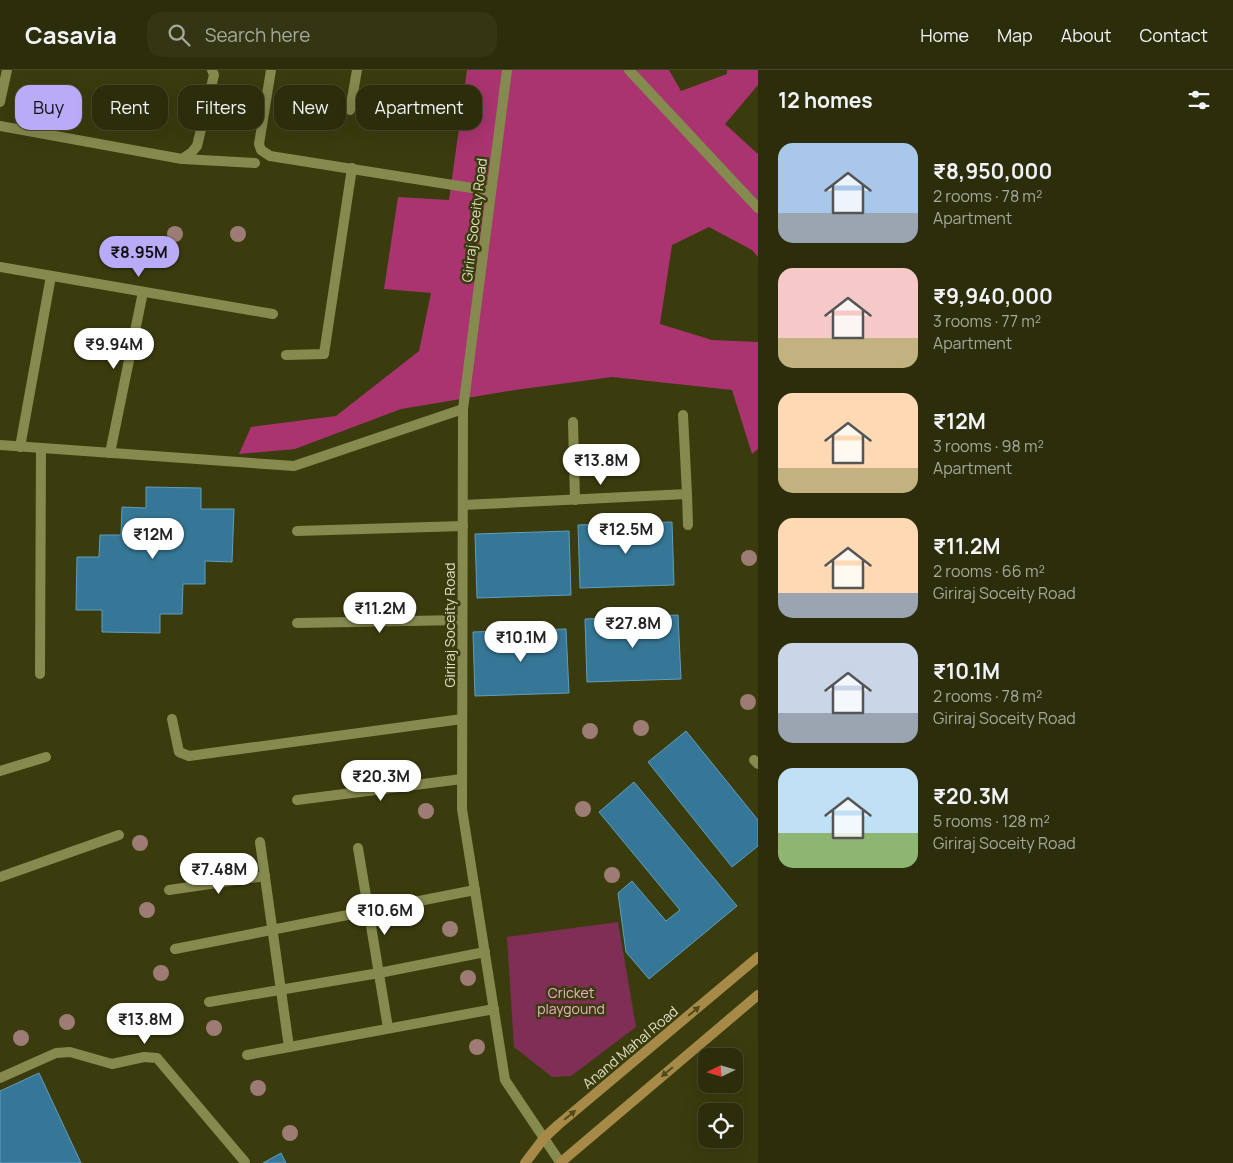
<!DOCTYPE html>
<html lang="en">
<head>
<meta charset="utf-8">
<style>
	:root { --surface:#2c2d0a; --page:#343513; --text:#f1f3f6; --muted:#a6a89c; --line:#48492b; --accent:#b9abf7 }
	body { margin:0; font-family:Manrope,sans-serif; background:var(--page); color:var(--text); height:100vh; display:flex; flex-direction:column; font-size:19px; white-space:nowrap }
	* { box-sizing:border-box; margin:0 }
	p { font-size:16px; color:var(--muted) }
	.icon { flex:none; width:28px; height:28px; fill:none; stroke:currentColor; stroke-width:2; stroke-linecap:round; stroke-linejoin:round }
	.map { position:relative; flex:1; overflow:hidden }
	.sheet { display:flex; flex-direction:column; background:var(--surface); width:475px }
	.sheet>* { flex:none }
	.hud { position:absolute; left:15px; top:15px; width:475px; height:45px; display:flex; gap:10px }
	.needle { width:32px; rotate:265deg }
	.buttons { position:absolute; left:698px; top:978px; display:grid; gap:10px }
	.buttons a { display:grid; place-items:center; width:45px; height:45px; border-radius:10px; background:var(--surface); box-shadow:0 5px 20px #0002,0 0 0 1px var(--line); font-size:25px }
	.price { position:absolute; translate:-50% -42px; padding:0 11px; border-radius:18px; background:#fff; color:#222; font-size:16px; line-height:32px; filter:drop-shadow(0 1px 2px #0008) }
	.price::after { content:''; position:absolute; left:50%; top:30px; width:15px; height:11px; margin-left:-8px; background:inherit; clip-path:polygon(0 0,100% 0,50% 100%) }
	.price.selected { background:var(--accent); color:#111 }
	ul { padding:0; list-style:none }
	li { display:flex; align-items:center; gap:15px; height:125px; padding:0 20px }
	li span { display:grid; place-items:center; flex:none; width:140px; height:100px; border-radius:15px; color:#555 }
	li>.icon { margin-inline-start:auto }
	span .icon { width:60px; height:60px; fill:#fffc; stroke-width:1 }
	li b { font-size:21px }
	h2 { display:flex; justify-content:space-between; align-items:center; height:60px; padding:0 20px; font-size:21px }
	.tag { padding:0 18px; border-radius:15px; background:var(--surface); box-shadow:0 5px 20px #0002,0 0 0 1px var(--line); font-size:18px; line-height:45px }
	.tag.selected { background:var(--accent); color:#111 }
	header { display:flex; align-items:center; gap:30px; box-sizing:border-box; height:70px; padding:0 25px; background:var(--surface); border-bottom:1px solid var(--line) }
	header strong { font-size:24px }
	nav { display:flex; gap:28px; margin-inline-start:auto; font-size:18px }
	.search { width:350px; height:45px; background:var(--page); display:flex; align-items:center; gap:12px; box-sizing:border-box; padding:0 18px; border-radius:15px; color:var(--muted); font-size:19px }
	main { display:flex; flex:1; min-height:0 }
	.map>svg:first-child { display:block }
	.green { fill:#7f2e56 }
	.forest { fill:#a93470 }
	.building { fill:#367797; stroke:#5f9ec0 }
	.lines { fill:none; stroke-linecap:round; stroke-linejoin:round }
	.minor { stroke:#858a4e; stroke-width:10 }
	.tertiary { stroke:#858a4e; stroke-width:10 }
	.secondary { stroke:#a78a48; stroke-width:10 }
	.tree { fill:#9d7c75 }
	.oneway { fill:#504c1a }
	.labels { text-anchor:middle; dominant-baseline:central; stroke-width:5; stroke-linejoin:round; paint-order:stroke }
	.street-label { font-size:14px; fill:#dde0c1; stroke:#3a3c0e }
	.park-label { font-size:14px; fill:#eeb1ca; stroke:#3a3c0e }
</style>
</head>
<body>
<header>
<strong>Casavia</strong>
<div class="search"><svg class="icon" aria-label="search" viewBox="0 0 24 24"><circle cx="10" cy="10" r="6"/><path d="M15 15l6 6"/></svg>Search here</div>
<nav><a>Home</a><a>Map</a><a>About</a><a>Contact</a></nav>
</header>
<main>
<div class="map">
<svg width="758" height="1093" viewBox="0 0 758 1093">
	<rect width="100%" height="100%" fill="#3a3c0e"/>
	<path class="green" d="M618,852L636,957L571,1006L552,1007L514,977L507,867Z"/>
	<path class="forest" d="M467,0H669L681,21L727,4V0H758V15L725,54L758,84V187L752,180L709,157L672,175L660,254L712,270L758,272V379L752,384L732,320L612,307L515,320L401,339L295,379L239,384L251,357L336,346L419,281L431,223L384,219L398,127L449,130Z"/>
	<g class="building">
		<path d="M146,417L201,418V439H234L232,492L205,491V514H183L182,544H160V563L102,562V540H76L77,487H99L100,465H121L122,437L146,438Z"/>
		<path d="M672,452L674,515L580,518L578,455Z"/>
		<path d="M569,461L571,525L477,528L475,464Z"/>
		<path d="M678,545L681,609L587,612L585,549Z"/>
		<path d="M566,559L569,623L475,626L473,562Z"/>
		<path d="M686,661L758,750V776L732,797L648,692Z"/>
		<path d="M634,712L737,836L649,909L626,882L618,823L632,811L666,851L680,840L599,742Z"/>
		<path d="M39,1003L81,1093H0V1021Z"/>
		<path d="M281,1083L286,1093H263Z"/>
	</g>
	<g class="lines">
		<g class="minor">
			<path d="M271,0L259,74L261,80L270,86L491,121"/>
			<path d="M507,0L463,339L462,739L505,1010L560,1092"/>
			<path d="M629,0L758,138"/>
			<path d="M350,40L357,0"/>
			<path d="M0,56L182,89L191,83L197,76L214,5L212,0"/>
			<path d="M183,89L255,93"/>
			<path d="M0,197L273,244"/>
			<path d="M286,285L324,284L352,98"/>
			<path d="M573,352L575,430"/>
			<path d="M0,375L294,396L463,339"/>
			<path d="M20,377L51,206"/>
			<path d="M110,383L143,222"/>
			<path d="M687,424L688,455"/>
			<path d="M463,435L687,424L683,345"/>
			<path d="M297,461L463,456"/>
			<path d="M297,553L462,550"/>
			<path d="M40,604L41,378"/>
			<path d="M172,649L179,682L189,686L462,649"/>
			<path d="M754,690L758,694"/>
			<path d="M0,701L46,687"/>
			<path d="M297,730L462,709"/>
			<path d="M260,772L289,977"/>
			<path d="M358,778L388,958"/>
			<path d="M0,807L119,765"/>
			<path d="M169,820L265,806"/>
			<path d="M175,879L475,820"/>
			<path d="M209,932L379,903L485,882"/>
			<path d="M247,985L494,939"/>
			<path d="M0,1008L56,983L70,982L112,994L144,987L157,988L245,1092"/>
		</g>
		<path class="tertiary" d="M0,32L7,0"/>
		<g class="secondary">
			<path d="M525,1093L544,1068L558,1055L758,887"/>
			<path d="M560,1093L758,925"/>
		</g>
	</g>
	<g class="tree">
		<circle cx="175" cy="164" r="8"/>
		<circle cx="238" cy="164" r="8"/>
		<circle cx="749" cy="488" r="8"/>
		<circle cx="748" cy="632" r="8"/>
		<circle cx="641" cy="658" r="8"/>
		<circle cx="590" cy="661" r="8"/>
		<circle cx="583" cy="739" r="8"/>
		<circle cx="426" cy="741" r="8"/>
		<circle cx="140" cy="773" r="8"/>
		<circle cx="612" cy="805" r="8"/>
		<circle cx="147" cy="840" r="8"/>
		<circle cx="450" cy="859" r="8"/>
		<circle cx="161" cy="903" r="8"/>
		<circle cx="468" cy="908" r="8"/>
		<circle cx="67" cy="952" r="8"/>
		<circle cx="214" cy="958" r="8"/>
		<circle cx="21" cy="968" r="8"/>
		<circle cx="477" cy="977" r="8"/>
		<circle cx="258" cy="1018" r="8"/>
		<circle cx="290" cy="1063" r="8"/>
	</g>
	<defs><path id="oneway-solid" d="M-6-.8H1V-3.2L6.5 0L1 3.2V.8H-6Z" transform="scale(1.25)"/></defs>
	<g class="oneway">
		<use href="#oneway-solid" transform="translate(694 941) rotate(-40)"/>
		<use href="#oneway-solid" transform="translate(667 1002) rotate(140)"/>
		<use href="#oneway-solid" transform="translate(570 1045) rotate(-40)"/>
	</g>
	<g class="labels">
		<g class="street-label">
			<text transform="translate(474 150) rotate(-83)">Giriraj Soceity Road</text>
			<text transform="translate(449 555) rotate(-90)">Giriraj Soceity Road</text>
			<text transform="translate(630 977) rotate(-40)">Anand Mahal Road</text>
		</g>
		<g class="park-label">
			<text x="571" y="922">Cricket<tspan x="571" dy="16">playgound</tspan></text>
		</g>
	</g>
</svg>
<div class="buttons">
<a><svg class="needle" viewBox="-14 -14 28 28"><path d="M0-13l5 13h-10z" fill="#e53935"/><path d="M0 13l5-13h-10z" fill="#a6a89c"/></svg></a>
<a><svg class="icon" aria-label="locate" viewBox="0 0 24 24"><circle cx="12" cy="12" r="6"/><path d="M12 2v4M12 18v4M2 12h4M18 12h4"/></svg></a>
</div>
<b class="price selected" style="left:139px;top:208px">₹8.95M</b>
<b class="price" style="left:114px;top:300px">₹9.94M</b>
<b class="price" style="left:601px;top:416px">₹13.8M</b>
<b class="price" style="left:626px;top:485px">₹12.5M</b>
<b class="price" style="left:153px;top:490px">₹12M</b>
<b class="price" style="left:380px;top:564px">₹11.2M</b>
<b class="price" style="left:633px;top:579px">₹27.8M</b>
<b class="price" style="left:521px;top:593px">₹10.1M</b>
<b class="price" style="left:381px;top:732px">₹20.3M</b>
<b class="price" style="left:219px;top:825px">₹7.48M</b>
<b class="price" style="left:385px;top:866px">₹10.6M</b>
<b class="price" style="left:145px;top:975px">₹13.8M</b>
<div class="hud">
<a class="tag selected">Buy</a>
<a class="tag">Rent</a>
<a class="tag">Filters</a>
<a class="tag">New</a>
<a class="tag">Apartment</a>
</div>
</div>
<section class="sheet">
<h2>12 homes<svg class="icon" aria-label="filters" viewBox="0 0 24 24"><path d="M4 7h16M4 17h16"/><circle cx="9" cy="7" r="2"/><circle cx="15" cy="17" r="2"/></svg></h2>
<ul>
<li><span style="background:linear-gradient(#a9c7e8 70%,#9aa5b1 0)"><svg class="icon" aria-label="home" viewBox="0 0 24 24"><path d="M3 11l9-7 9 7M6 9v11h12V9"/></svg></span><div><b>₹8,950,000</b><p>2 rooms · 78 m²</p><p>Apartment</p></div></li>
<li><span style="background:linear-gradient(#f6c9c9 70%,#c2b280 0)"><svg class="icon" aria-label="home" viewBox="0 0 24 24"><path d="M3 11l9-7 9 7M6 9v11h12V9"/></svg></span><div><b>₹9,940,000</b><p>3 rooms · 77 m²</p><p>Apartment</p></div></li>
<li><span style="background:linear-gradient(#ffd9b3 75%,#c2b280 0)"><svg class="icon" aria-label="home" viewBox="0 0 24 24"><path d="M3 11l9-7 9 7M6 9v11h12V9"/></svg></span><div><b>₹12M</b><p>3 rooms · 98 m²</p><p>Apartment</p></div></li>
<li><span style="background:linear-gradient(#ffd9b3 75%,#9aa5b1 0)"><svg class="icon" aria-label="home" viewBox="0 0 24 24"><path d="M3 11l9-7 9 7M6 9v11h12V9"/></svg></span><div><b>₹11.2M</b><p>2 rooms · 66 m²</p><p>Giriraj Soceity Road</p></div></li>
<li><span style="background:linear-gradient(#c9d6e8 70%,#9aa5b1 0)"><svg class="icon" aria-label="home" viewBox="0 0 24 24"><path d="M3 11l9-7 9 7M6 9v11h12V9"/></svg></span><div><b>₹10.1M</b><p>2 rooms · 78 m²</p><p>Giriraj Soceity Road</p></div></li>
<li><span style="background:linear-gradient(#bfe0f5 65%,#8fb573 0)"><svg class="icon" aria-label="home" viewBox="0 0 24 24"><path d="M3 11l9-7 9 7M6 9v11h12V9"/></svg></span><div><b>₹20.3M</b><p>5 rooms · 128 m²</p><p>Giriraj Soceity Road</p></div></li>
</ul>
</section>
</main>
</body>
</html>
